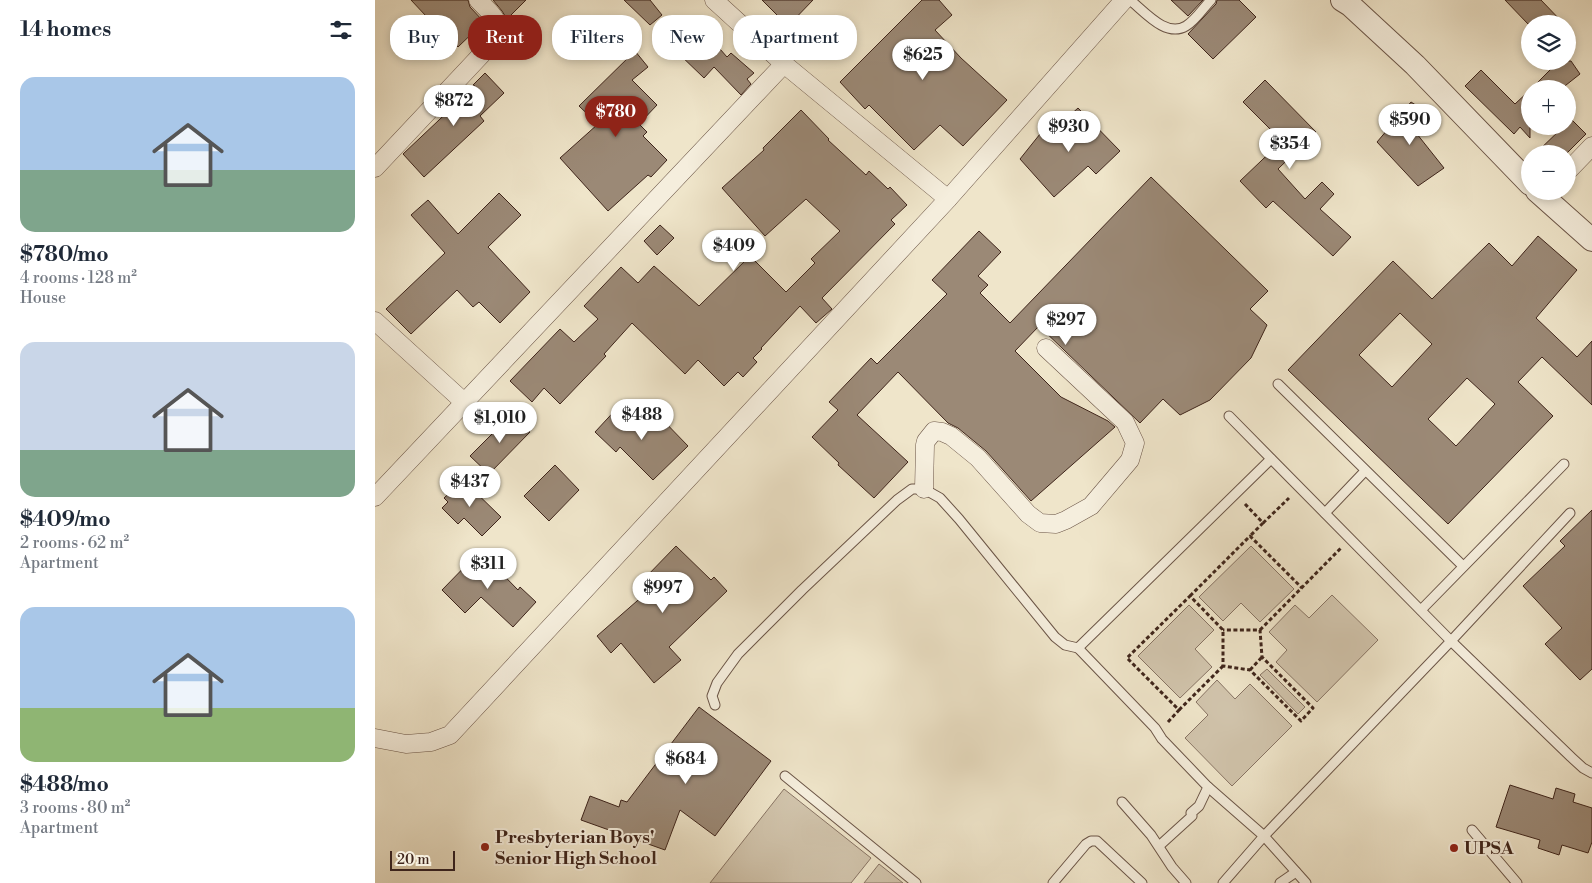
<!DOCTYPE html>
<html lang="en">
<head>
<meta charset="utf-8">
<style>
	:root { --surface:#fff; --page:#f2f2f3; --text:#1f2937; --muted:#747a83; --accent:#8f2418 }
	body { margin:0; font-family:"Libre Bodoni",serif; background:var(--page); color:var(--text); height:100vh; display:flex; flex-direction:column; font-size:19px; white-space:nowrap }
	* { box-sizing:border-box; margin:0 }
	p { font-size:16px; color:var(--muted) }
	.icon { flex:none; width:28px; height:28px; fill:none; stroke:currentColor; stroke-width:2; stroke-linecap:round; stroke-linejoin:round }
	.map { position:relative; flex:1; overflow:hidden }
	.details { display:flex; flex-direction:column; background:var(--surface); width:375px }
	.details>* { flex:none }
	.top-card { position:absolute; left:15px; top:15px; width:475px; height:45px; display:flex; gap:10px }
	.tools { position:absolute; left:1146px; top:15px; display:grid; gap:10px }
	.tools a { display:grid; place-items:center; width:55px; height:55px; border-radius:50%; background:var(--surface); box-shadow:0 2px 8px #0003; font-size:25px }
	.scale { position:absolute; left:15px; bottom:12px; width:65px; box-sizing:border-box; padding-left:5px; border:2px solid #3f251b; border-top:0; font-size:14px; line-height:18px; white-space:nowrap; color:#3f251b; -webkit-text-stroke:4px #f5eedd; paint-order:stroke }
	.price { position:absolute; translate:-50% -42px; padding:0 11px; border-radius:18px; background:#fff; color:#222; font-size:16px; line-height:32px; filter:drop-shadow(0 1px 2px #0008) }
	.price::after { content:''; position:absolute; left:50%; top:30px; width:15px; height:11px; margin-left:-8px; background:inherit; clip-path:polygon(0 0,100% 0,50% 100%) }
	.price.on { background:var(--accent); color:#fff }
	ul { padding:0; list-style:none }
	li { display:grid; align-content:center; gap:10px; height:265px; padding:0 20px }
	li span { display:grid; place-items:center; height:155px; border-radius:15px; color:#555 }
	li>.icon { margin-inline-start:auto }
	span .icon { width:90px; height:90px; fill:#fffc; stroke-width:1 }
	li b { font-size:21px }
	h2 { display:flex; justify-content:space-between; align-items:center; height:60px; padding:0 20px; font-size:21px }
	.tag { padding:0 18px; border-radius:20px; background:var(--surface); box-shadow:0 2px 8px #0003; font-size:18px; line-height:45px }
	.tag.on { background:var(--accent); color:#fff }
	main { display:flex; flex:1; min-height:0 }
	.map>svg:first-child { display:block }
	.green { fill:#d1c4ac; stroke:#887464 }
	.building { fill:#9b8976; stroke:#3f251b; fill-rule:evenodd }
	.lines { fill:none; stroke-linecap:round; stroke-linejoin:round }
	.service-casing { stroke:#6b5547; stroke-width:11 }
	.minor-casing { stroke:#6b5547; stroke-width:19 }
	.tertiary-casing { stroke:#6b5547; stroke-width:24 }
	.path { stroke:#3f251b; stroke-width:3; stroke-dasharray:4 2.5; stroke-linecap:butt }
	.service { stroke:#f5eedd; stroke-width:9 }
	.minor { stroke:#f5eedd; stroke-width:18 }
	.tertiary { stroke:#f5eedd; stroke-width:22 }
	.poi-dot { fill:#8f2418; stroke:#f5eedd; stroke-width:2 }
	.labels { text-anchor:middle; dominant-baseline:central; stroke-width:4; stroke-linejoin:round; paint-order:stroke }
	.poi-label { font-size:18px; font-weight:bold; fill:#3f251b; stroke:#f5eedd; text-anchor:start }
</style>
</head>
<body>
<main>
<section class="details">
<h2>14 homes<svg class="icon" aria-label="filters" viewBox="0 0 24 24"><path d="M4 7h16M4 17h16"/><circle cx="9" cy="7" r="2"/><circle cx="15" cy="17" r="2"/></svg></h2>
<ul>
<li><span style="background:linear-gradient(#a9c7e8 60%,#7fa58c 0)"><svg class="icon" aria-label="home" viewBox="0 0 24 24"><path d="M3 11l9-7 9 7M6 9v11h12V9"/></svg></span><div><b>$780/mo</b><p>4 rooms · 128 m²</p><p>House</p></div></li>
<li><span style="background:linear-gradient(#c9d6e8 70%,#7fa58c 0)"><svg class="icon" aria-label="home" viewBox="0 0 24 24"><path d="M3 11l9-7 9 7M6 9v11h12V9"/></svg></span><div><b>$409/mo</b><p>2 rooms · 62 m²</p><p>Apartment</p></div></li>
<li><span style="background:linear-gradient(#a9c7e8 65%,#8fb573 0)"><svg class="icon" aria-label="home" viewBox="0 0 24 24"><path d="M3 11l9-7 9 7M6 9v11h12V9"/></svg></span><div><b>$488/mo</b><p>3 rooms · 80 m²</p><p>Apartment</p></div></li>
</ul>
</section>
<div class="map">
<svg width="1217" height="883" viewBox="0 0 1217 883">
	<rect width="100%" height="100%" fill="#efe5ca"/>
	<filter id="stains"><feTurbulence type="fractalNoise" baseFrequency=".004" numOctaves="4"/><feColorMatrix values="0 0 0 0 .2 0 0 0 0 .09 0 0 0 0 .02 0 0 0 .5 -.17"/></filter>
	<radialGradient id="worn" r=".72"><stop offset=".6" stop-color="#630" stop-opacity="0"/><stop offset="1" stop-color="#630" stop-opacity=".3"/></radialGradient>
	<g class="green">
		<path d="M876,546L919,589L885,622L866,603L848,621L824,597Z"/>
		<path d="M957,595L1003,640L942,702L901,662L912,650L894,632L920,605L934,618Z"/>
		<path d="M814,605L839,630L820,649L837,667L805,698L763,656Z"/>
		<path d="M892,669L930,707L923,714L885,675Z"/>
		<path d="M842,680L860,699L875,684L917,726L857,786L810,738L833,715L821,702Z"/>
		<path d="M409,789L496,858L476,883H335Z"/>
		<path d="M504,864L528,883H489Z"/>
	</g>
	<g class="building">
		<path d="M36,0H93L95,7L109,22L83,47L67,31L66,32Z"/>
		<path d="M118,0H151L132,19L127,11Z"/>
		<path d="M249,0H275L287,15L275,25Z"/>
		<path d="M387,0H438L413,26Z"/>
		<path d="M547,0H564L577,15L560,30L586,58L632,100L588,146L565,125L539,150L494,105L490,109L465,82Z"/>
		<path d="M796,0H828L813,16Z"/>
		<path d="M842,0H864L881,17L838,59L813,34L841,4Z"/>
		<path d="M1130,0H1166L1189,24H1153Z"/>
		<path d="M317,17L352,57L356,53L379,73L372,79L376,84L366,95L339,67L329,78L302,52L310,45L299,33Z"/>
		<path d="M260,51L273,67L257,80L282,105L264,124L272,132L268,136L292,160L276,177L273,175L233,211L185,158L223,124L204,106Z"/>
		<path d="M1184,61H1196L1205,74L1186,89H1156Z"/>
		<path d="M1106,70L1140,104L1155,90V138L1145,127L1139,134L1090,86Z"/>
		<path d="M110,73L129,93L105,116L109,121L49,177L28,154L100,86L98,85Z"/>
		<path d="M890,80L941,132L903,169L930,199L947,182L959,194L945,209L976,237L958,256L898,201L891,208L865,181L907,141L868,102Z"/>
		<path d="M1036,102L1053,113L1038,129L1069,168L1043,186L1002,142Z"/>
		<path d="M703,108L745,151L721,174L713,166L679,197L645,159L665,134L669,139Z"/>
		<path d="M426,110L454,139L453,140L491,175L494,171L513,189L515,187L532,205L516,220L520,224L447,298L457,309L441,323L425,306L386,348L387,349L378,358L382,362L368,377L363,372L349,386L323,360L310,374L257,323L229,354L231,356L185,404L169,388L157,402L135,381L185,329L199,342L223,319L209,306L246,267L263,283L279,266L324,306L375,256L411,292L440,263L436,259L465,231L431,199L390,236L347,188L389,150L388,148Z"/>
		<path d="M1196,119L1211,134L1191,154H1160L1189,126H1192V123Z"/>
		<path d="M776,177L893,291L875,309L892,325L876,358L835,400L805,415L788,399L765,423L664,326L640,351L686,397L733,421L740,427L656,501L611,451L583,428L573,423L523,372L482,415L533,462L499,498L463,465L464,463L437,437L463,410L454,402L496,358L502,364L572,294L557,280L604,231L626,252L603,276L613,285L605,293L635,323Z"/>
		<path d="M124,193L146,215L113,247L155,292L125,323L104,302L98,307L82,290L36,334L11,309L70,253L36,215L53,200L83,234Z"/>
		<path d="M285,225L299,238L282,255L269,241Z"/>
		<path d="M1163,236L1202,270L1161,318L1202,357L1217,341V405L1167,357L1143,382L1178,416L1073,524L913,370L1018,261L1057,299L1114,243L1137,266ZM1025,313L1057,344L1017,387L984,355ZM1092,378L1120,404L1081,446L1053,419Z"/>
		<path d="M246,404L270,427L282,414L313,446L278,480L245,447L241,452L220,432Z"/>
		<path d="M137,414L155,432L114,474L95,456Z"/>
		<path d="M180,465L204,490L174,521L149,496Z"/>
		<path d="M88,480L126,517L107,536L89,518L83,524L67,508L73,502L69,498Z"/>
		<path d="M1217,510V669L1205,680L1170,644L1187,628L1148,586L1190,546L1185,541Z"/>
		<path d="M301,546L336,580L339,577L352,591L294,647L306,660L279,683L246,643L236,653L222,636L278,587L269,579Z"/>
		<path d="M105,551L143,590L145,587L161,602L138,627L106,597L90,613L67,590Z"/>
		<path d="M324,707L396,761L340,836L305,810L290,850L206,820L215,796L244,807L246,800L252,802Z"/>
		<path d="M1135,785L1178,799L1181,788L1200,794L1198,802L1217,808V842L1213,853L1187,845L1184,855L1163,848L1165,840L1121,827Z"/>
	</g>
	<g class="lines">
		<g class="service-casing">
			<g id="service">
				<path d="M755,0C770,12 791,38 811,26C821,20 828,8 836,0"/>
				<path d="M903,384L1088,566"/>
				<path d="M854,416L1076,641L889,836L931,883"/>
				<path d="M950,513L990,471"/>
				<path d="M1195,513L1076,641L1196,757L1208,768L1217,773"/>
				<path d="M1046,610L1189,464"/>
				<path d="M703,648L780,728L787,739L833,787L824,806L816,813L817,816L784,846"/>
				<path d="M340,705L337,696L342,683L363,654L427,590L522,500L537,489H549L565,498L584,519L680,637L690,645L703,648L896,459"/>
				<path d="M410,776L541,883"/>
				<path d="M833,787L889,836L848,883"/>
				<path d="M747,802L776,835L797,867L811,883"/>
				<path d="M1097,830L1142,883"/>
				<path d="M678,883L711,844L716,841H722L767,883"/>
				<path d="M905,883L921,872"/>
			</g>
		</g>
		<g class="minor-casing">
			<g id="minor">
				<path d="M339,0L409,64L573,199"/>
				<path d="M0,168L122,38C127,20 115,13 103,0"/>
				<path d="M1192,172L1217,146"/>
				<path d="M0,321L89,402"/>
				<path d="M549,489L550,445L551,441L559,431L567,432L576,436L603,458L653,514L665,523L681,524L691,520L716,506L755,460L760,443L750,422L671,348"/>
				<path d="M0,497L409,64"/>
				<path d="M0,738L31,744L56,742L75,735L573,199L749,0"/>
			</g>
		</g>
		<g class="tertiary-casing">
			<g id="tertiary">
				<path d="M967,0L975,5L1040,65L1155,184"/>
				<path d="M1162,191L1217,240"/>
			</g>
		</g>
		<g class="path">
			<path d="M870,504L888,523L875,536"/>
			<path d="M888,523L914,498"/>
			<path d="M815,596L875,536L927,588"/>
			<path d="M885,630L966,548"/>
			<path d="M875,670L887,657"/>
			<path d="M804,710L848,666"/>
			<path d="M793,722L804,710L752,658L815,596L848,630V666L875,670L926,721L938,708L887,657L885,630H848"/>
		</g>
		<use href="#service" class="service"/>
		<use href="#minor" class="minor"/>
		<use href="#tertiary" class="tertiary"/>
	</g>
	<g class="poi-dot">
		<circle cx="110" cy="847" r="5"/>
		<circle cx="1079" cy="848" r="5"/>
	</g>
	<g class="labels">
		<g class="poi-label">
			<text x="120" y="837">Presbyterian Boys'<tspan x="120" dy="21">Senior High School</tspan></text>
			<text x="1089" y="848">UPSA</text>
		</g>
	</g>
	<rect width="100%" height="100%" filter="url(#stains)"/>
	<rect width="100%" height="100%" fill="url(#worn)"/>
</svg>
<div class="tools">
<a><svg class="icon" aria-label="layers" viewBox="0 0 24 24"><path d="M12 4l9 5-9 5-9-5zM3 14l9 5 9-5"/></svg></a>
<a>+</a>
<a>−</a>
</div>
<div class="scale">20 m</div>
<b class="price" style="left:548px;top:81px">$625</b>
<b class="price" style="left:79px;top:127px">$872</b>
<b class="price on" style="left:241px;top:138px">$780</b>
<b class="price" style="left:1035px;top:146px">$590</b>
<b class="price" style="left:694px;top:153px">$930</b>
<b class="price" style="left:915px;top:170px">$354</b>
<b class="price" style="left:359px;top:272px">$409</b>
<b class="price" style="left:691px;top:346px">$297</b>
<b class="price" style="left:267px;top:441px">$488</b>
<b class="price" style="left:125px;top:444px">$1,010</b>
<b class="price" style="left:95px;top:508px">$437</b>
<b class="price" style="left:113px;top:590px">$311</b>
<b class="price" style="left:288px;top:614px">$997</b>
<b class="price" style="left:311px;top:785px">$684</b>
<div class="top-card">
<a class="tag">Buy</a>
<a class="tag on">Rent</a>
<a class="tag">Filters</a>
<a class="tag">New</a>
<a class="tag">Apartment</a>
</div>
</div>
</main>
</body>
</html>
